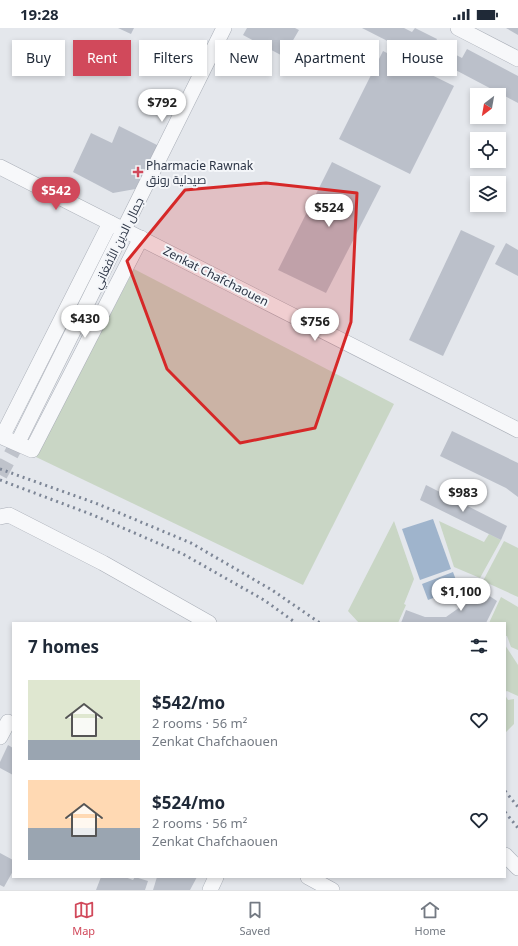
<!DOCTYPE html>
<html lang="en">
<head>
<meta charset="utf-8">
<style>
	:root { --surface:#fff; --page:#f6f6f7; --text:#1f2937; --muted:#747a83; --line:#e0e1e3; --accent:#d1495b }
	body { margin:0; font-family:"Noto Sans",Cairo,sans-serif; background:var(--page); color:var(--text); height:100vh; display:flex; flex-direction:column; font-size:15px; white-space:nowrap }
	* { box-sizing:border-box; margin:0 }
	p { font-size:13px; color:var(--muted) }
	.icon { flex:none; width:22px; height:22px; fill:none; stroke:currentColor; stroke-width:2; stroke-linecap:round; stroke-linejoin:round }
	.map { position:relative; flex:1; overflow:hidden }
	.sheet { position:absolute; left:12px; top:594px; width:494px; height:256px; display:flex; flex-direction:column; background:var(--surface); border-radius:0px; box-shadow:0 2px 6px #0003 }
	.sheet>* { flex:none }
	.guide { position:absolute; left:12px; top:12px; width:494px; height:36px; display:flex; gap:8px }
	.needle { width:26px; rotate:211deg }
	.fabs { position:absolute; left:470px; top:60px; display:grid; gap:8px }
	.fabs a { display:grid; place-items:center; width:36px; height:36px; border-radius:0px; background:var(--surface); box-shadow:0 2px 6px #0003; font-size:20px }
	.price { position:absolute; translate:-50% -34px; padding:0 9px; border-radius:14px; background:#fff; color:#222; font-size:13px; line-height:26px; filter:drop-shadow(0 1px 2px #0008) }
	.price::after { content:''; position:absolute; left:50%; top:24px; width:12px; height:9px; margin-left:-6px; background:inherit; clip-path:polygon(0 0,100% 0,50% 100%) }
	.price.current { background:var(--accent); color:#fff }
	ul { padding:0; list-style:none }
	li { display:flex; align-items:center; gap:12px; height:100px; padding:0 16px }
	li span { display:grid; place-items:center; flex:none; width:112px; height:80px; border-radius:0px; color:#555 }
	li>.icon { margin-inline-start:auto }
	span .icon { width:48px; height:48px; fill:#fffc; stroke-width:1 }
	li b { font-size:17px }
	h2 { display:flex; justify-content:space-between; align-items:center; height:48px; padding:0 16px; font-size:17px }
	.tag { padding:0 14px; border-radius:0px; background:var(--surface); box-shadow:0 2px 6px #0003; font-size:14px; line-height:36px }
	.tag.current { background:var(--accent); color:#fff }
	.status { display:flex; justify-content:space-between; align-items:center; height:28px; padding:0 20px; background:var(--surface); direction:ltr }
	.status svg { height:11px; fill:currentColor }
	.menu { display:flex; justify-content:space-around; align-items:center; height:56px; border-top:1px solid var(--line); background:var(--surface); font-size:11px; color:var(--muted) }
	.menu a { display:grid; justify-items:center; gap:2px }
	.menu .current { color:var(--accent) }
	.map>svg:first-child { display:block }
	.green { fill:#c9d6c5 }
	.water { fill:#9fb4cc }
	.building { fill:#bbc0ca }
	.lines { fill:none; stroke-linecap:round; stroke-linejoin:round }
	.minor-tunnel { stroke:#bfc3cb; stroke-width:15; stroke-dasharray:15 8; stroke-linecap:butt }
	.minor-casing { stroke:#a9aeb7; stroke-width:16 }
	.minor { stroke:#f7f8fa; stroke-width:15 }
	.rail { stroke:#7d8696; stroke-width:3; stroke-dasharray:2 4; stroke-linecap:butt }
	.marked { fill:#d62828; fill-opacity:0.2; stroke:#d62828; stroke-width:3; stroke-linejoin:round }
	.poi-dot { fill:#d1495b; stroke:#f4f6f9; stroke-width:1.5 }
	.labels { text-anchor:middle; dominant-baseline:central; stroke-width:4; stroke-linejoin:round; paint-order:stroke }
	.poi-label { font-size:12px; fill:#2b3445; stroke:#f4f6f9; text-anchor:start }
	.street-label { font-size:12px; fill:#2b3445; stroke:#f4f6f9 }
</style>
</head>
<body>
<div class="status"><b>19:28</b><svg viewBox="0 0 49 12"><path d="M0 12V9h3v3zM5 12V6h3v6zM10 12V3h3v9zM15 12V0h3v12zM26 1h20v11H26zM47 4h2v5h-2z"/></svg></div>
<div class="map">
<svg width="518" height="862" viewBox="0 0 518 862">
	<rect width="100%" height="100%" fill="#e4e7ec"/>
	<g class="green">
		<path d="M134,241L394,376L303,557L36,429Z"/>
		<path d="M394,493L414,551L404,576L406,577L398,595H359L348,583Z"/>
		<path d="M439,493L484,514L489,506L501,512L480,550L454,539Z"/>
		<path d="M504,513L518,520V569L483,553Z"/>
		<path d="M501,569L518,579V622L511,619L507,608H505V595H489Z"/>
		<path d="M505,617L518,637V668L507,663L505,664Z"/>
		<path d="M505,667L508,672L514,671V696L505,705Z"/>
	</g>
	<g class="water">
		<path d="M433,491L451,541L420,552L402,501Z"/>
		<path d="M453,544L459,560L428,572L422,556Z"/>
	</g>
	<g class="building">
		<path d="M118,0H134L131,6Z"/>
		<path d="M247,0H295L299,2L292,14L302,19L294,34L243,7Z"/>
		<path d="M362,0H404L412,4L415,0L437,11L427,31L412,23L411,25Z"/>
		<path d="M506,0H518V7Z"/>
		<path d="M435,16L462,30L467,21L518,48V75L429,28Z"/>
		<path d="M383,23L454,58L410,146L339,111Z"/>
		<path d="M119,98L159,118L141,160L113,165L73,144L91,105L112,115Z"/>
		<path d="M332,134L381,158L326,265L278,242Z"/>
		<path d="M461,202L495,218L443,328L409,312Z"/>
		<path d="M506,215L518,222V248L495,236Z"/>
		<path d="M452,403L518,435V469L506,460L440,428Z"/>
		<path d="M426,457L507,498L501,512L420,472Z"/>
		<path d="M476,559L497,573L486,595H401L406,582L425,589H446L463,577Z"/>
		<path d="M8,717L13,720V747L0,740V734Z"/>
		<path d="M0,825L13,832V843L4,859L0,857Z"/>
		<path d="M101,849H125L133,852L135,849L148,853L145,862H96Z"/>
		<path d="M157,849H197L190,862H153Z"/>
	</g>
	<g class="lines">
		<path class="minor-tunnel" d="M0,447L21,408"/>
		<g class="minor-casing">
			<g id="minor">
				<path d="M458,0L518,31"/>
				<path d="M0,139L518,402"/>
				<path d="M110,195L2,409L32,422L141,210"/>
				<path d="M21,408L224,0"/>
				<path d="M0,489L9,487L103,535L209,595"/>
				<path d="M0,709L8,694"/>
				<path d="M505,827L518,840"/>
				<path d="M308,849L332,862"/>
				<path d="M210,862L216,849"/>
			</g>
		</g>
		<use href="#minor" class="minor"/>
		<g class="rail">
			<path d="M0,441L98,476L191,515L272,562L320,595"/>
			<path d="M0,452L93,487L183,526L264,572L296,595"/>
			<path d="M505,763L518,779"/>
			<path d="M505,784L518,800"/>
		</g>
	</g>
	<path class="marked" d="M266,155L357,165L351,294L315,400L240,415L167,341L127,233L185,162Z"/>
	<path class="poi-dot" d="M136 138h4v4h4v4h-4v4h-4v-4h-4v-4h4z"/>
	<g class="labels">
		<g class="poi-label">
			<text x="146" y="137">Pharmacie Rawnak<tspan x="146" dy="14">صيدلية رونق</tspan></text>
		</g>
		<g class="street-label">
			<text transform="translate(118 215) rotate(-64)">جمال الدين الأفغاني</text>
			<text transform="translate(216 248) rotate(27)">Zenkat Chafchaouen</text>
		</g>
	</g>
</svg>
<div class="fabs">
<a><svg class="needle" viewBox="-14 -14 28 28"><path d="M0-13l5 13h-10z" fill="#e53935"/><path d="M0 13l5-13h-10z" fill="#747a83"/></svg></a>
<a><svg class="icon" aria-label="locate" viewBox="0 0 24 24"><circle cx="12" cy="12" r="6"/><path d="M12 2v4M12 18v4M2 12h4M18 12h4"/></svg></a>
<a><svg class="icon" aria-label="layers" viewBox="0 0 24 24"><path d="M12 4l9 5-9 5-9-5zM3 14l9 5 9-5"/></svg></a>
</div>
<b class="price" style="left:162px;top:95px">$792</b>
<b class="price current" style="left:56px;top:183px">$542</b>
<b class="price" style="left:329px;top:200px">$524</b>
<b class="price" style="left:85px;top:311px">$430</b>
<b class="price" style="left:315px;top:314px">$756</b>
<b class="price" style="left:463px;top:485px">$983</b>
<b class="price" style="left:461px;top:584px">$1,100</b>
<div class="guide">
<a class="tag">Buy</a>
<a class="tag current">Rent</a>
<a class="tag">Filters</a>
<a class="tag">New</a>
<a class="tag">Apartment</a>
<a class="tag">House</a>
</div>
<section class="sheet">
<h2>7 homes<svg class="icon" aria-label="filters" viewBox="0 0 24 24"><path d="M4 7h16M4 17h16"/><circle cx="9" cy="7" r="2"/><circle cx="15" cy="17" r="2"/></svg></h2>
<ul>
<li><span style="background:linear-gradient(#dfe7d0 75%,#9aa5b1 0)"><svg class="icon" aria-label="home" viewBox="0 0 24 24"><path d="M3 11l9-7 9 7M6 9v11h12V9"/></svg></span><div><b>$542/mo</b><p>2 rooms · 56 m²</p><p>Zenkat Chafchaouen</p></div><svg class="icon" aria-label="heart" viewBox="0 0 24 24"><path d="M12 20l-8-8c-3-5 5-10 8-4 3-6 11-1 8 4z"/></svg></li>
<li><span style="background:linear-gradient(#ffd9b3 60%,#9aa5b1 0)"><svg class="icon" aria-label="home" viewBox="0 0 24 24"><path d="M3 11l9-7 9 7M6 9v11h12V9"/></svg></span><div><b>$524/mo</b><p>2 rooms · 56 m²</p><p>Zenkat Chafchaouen</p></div><svg class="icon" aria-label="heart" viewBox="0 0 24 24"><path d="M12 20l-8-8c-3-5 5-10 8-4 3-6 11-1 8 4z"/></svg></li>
</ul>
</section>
</div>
<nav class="menu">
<a class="current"><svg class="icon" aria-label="map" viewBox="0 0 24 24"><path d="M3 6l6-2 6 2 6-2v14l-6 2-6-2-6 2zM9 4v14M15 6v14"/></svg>Map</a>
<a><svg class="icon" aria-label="saved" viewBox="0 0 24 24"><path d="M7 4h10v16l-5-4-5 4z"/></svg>Saved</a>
<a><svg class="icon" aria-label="home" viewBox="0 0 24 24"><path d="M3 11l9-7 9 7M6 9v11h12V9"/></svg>Home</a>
</nav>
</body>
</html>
